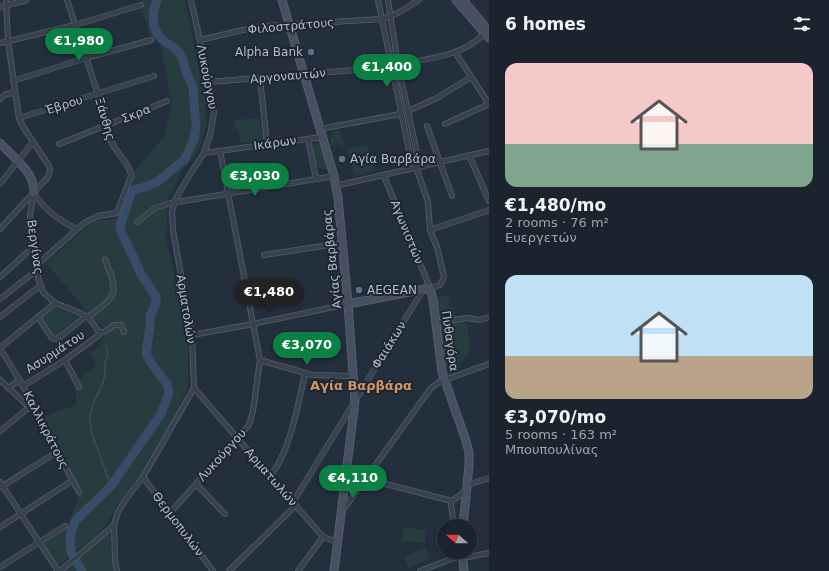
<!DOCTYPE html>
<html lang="en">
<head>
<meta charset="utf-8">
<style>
	:root { --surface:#1b232e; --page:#282f3a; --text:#f1f3f6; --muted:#a0a4aa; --line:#39404a; --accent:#0b8043 }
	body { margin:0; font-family:"DejaVu Sans",sans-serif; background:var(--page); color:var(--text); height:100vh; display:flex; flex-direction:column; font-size:15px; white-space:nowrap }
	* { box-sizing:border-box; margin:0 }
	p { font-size:13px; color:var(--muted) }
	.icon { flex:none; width:22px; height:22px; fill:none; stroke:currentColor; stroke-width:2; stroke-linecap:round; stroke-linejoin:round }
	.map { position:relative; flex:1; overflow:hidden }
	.sheet { display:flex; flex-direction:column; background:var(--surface); width:340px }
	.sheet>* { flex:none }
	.needle { width:26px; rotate:291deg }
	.fabs { position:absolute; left:437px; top:519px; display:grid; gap:8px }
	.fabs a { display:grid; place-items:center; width:40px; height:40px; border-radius:50%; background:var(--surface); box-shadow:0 2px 6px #0003,0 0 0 1px var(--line); font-size:20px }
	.price { position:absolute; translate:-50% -34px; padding:0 9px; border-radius:14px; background:var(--accent); color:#fff; font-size:13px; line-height:26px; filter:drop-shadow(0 1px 2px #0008) }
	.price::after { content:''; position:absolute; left:50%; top:24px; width:12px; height:9px; margin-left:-6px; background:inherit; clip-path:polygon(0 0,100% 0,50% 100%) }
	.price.selected { background:#222; color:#fff }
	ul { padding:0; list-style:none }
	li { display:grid; align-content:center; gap:8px; height:212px; padding:0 16px }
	li span { display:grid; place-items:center; height:124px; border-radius:12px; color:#555 }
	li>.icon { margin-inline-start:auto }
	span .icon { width:72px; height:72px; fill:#fffc; stroke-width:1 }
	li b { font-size:17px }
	h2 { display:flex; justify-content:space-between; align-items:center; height:48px; padding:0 16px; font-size:17px }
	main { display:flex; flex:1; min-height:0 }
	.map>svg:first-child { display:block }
	.green { fill:#263c3f }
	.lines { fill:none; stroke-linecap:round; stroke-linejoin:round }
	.stream { stroke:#394c67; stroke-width:1.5 }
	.river { stroke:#394c67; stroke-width:9 }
	.street-casing { stroke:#565f6c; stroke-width:6 }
	.secondary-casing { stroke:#565f6c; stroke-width:9 }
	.street { stroke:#38414e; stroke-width:4.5 }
	.secondary { stroke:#465061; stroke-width:7 }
	.service-dot { fill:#5c6f8a; stroke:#1d2633; stroke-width:1.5 }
	.worship-dot { fill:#6b7280; stroke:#1d2633; stroke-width:1.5 }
	.labels { text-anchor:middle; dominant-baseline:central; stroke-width:4; stroke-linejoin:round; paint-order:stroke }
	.street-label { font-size:12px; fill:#b4bcc9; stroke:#1d2633 }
	.poi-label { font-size:12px; fill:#b4bcc9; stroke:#1d2633; text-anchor:start }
	.neighbourhood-label { font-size:13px; font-weight:bold; fill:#d59563; stroke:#1d2633 }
</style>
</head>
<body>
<main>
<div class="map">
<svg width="489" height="571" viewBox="0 0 489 571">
	<rect width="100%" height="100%" fill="#242f3e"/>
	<g class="green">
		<path d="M142,0H185L205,98L206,125L199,150L182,171L168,199L166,238L188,336V386L176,414L142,472L117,505L109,520L104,528L57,567L41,543L71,521L70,520L79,494L41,418L77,404L78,402L76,400L75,386L87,372L97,365L91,353L100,346L102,338L105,337V329L93,318L46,263L92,223L98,220H112L118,215L133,173L164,137L172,106L160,43L150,36L141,8Z"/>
		<path d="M260,118L263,140L240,143L238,129L235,130L234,120Z"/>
		<path d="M340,131L345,147L343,148L342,144L339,145L337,144L331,147L330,137L334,132Z"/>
		<path d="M317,143L320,144L328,168C324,170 318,168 315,165L312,149L314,144Z"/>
		<path d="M365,145L368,146L374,171L355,176L347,149Z"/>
		<path d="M448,296L451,303L448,304L449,308L453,307L455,318L439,321L436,297Z"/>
		<path d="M53,307L76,316V320L56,336L40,318Z"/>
		<path d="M464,321C468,324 468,328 468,332C470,340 472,350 466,357C459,365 458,360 459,373L448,376L439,326Z"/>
		<path d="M403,527L426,530L425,543L402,541Z"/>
		<path d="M107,535H110L111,538L114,571H64Z"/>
		<path d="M425,548L429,559L409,568L404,556Z"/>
	</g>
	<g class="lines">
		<path class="stream" d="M106,346L108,355L105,363V375L102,385L93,404L90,417L91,431L111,486"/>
		<path class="river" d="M82,571L71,552L70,538L72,529L76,520L111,486L161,414L169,393L167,384L151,363L146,353L150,327V316L156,303V297L141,274L121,231L120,226L131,193L133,190L145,187L157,182L185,159L194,139L196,126L193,88C192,83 189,79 187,74C184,67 184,60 180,54C176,48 171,45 165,42C151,31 151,16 157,0"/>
		<g class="street-casing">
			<g id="street">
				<path d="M378,0L411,160L416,167L428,202L430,230L437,247L444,277L440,285L430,288L384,176"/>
				<path d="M388,0L398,65L418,158L416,167"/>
				<path d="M0,7L27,0"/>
				<path d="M200,40L243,30L267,26L382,19L398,13L419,0"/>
				<path d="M0,43L75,25L141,5"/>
				<path d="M455,52L489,104"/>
				<path d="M398,65C427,58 463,57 485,33"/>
				<path d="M260,78L267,144"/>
				<path d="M13,81L86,58L151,40"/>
				<path d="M209,82L391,67"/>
				<path d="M0,99L6,94L15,93"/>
				<path d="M408,111L437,98L471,77"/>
				<path d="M19,118L154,76"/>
				<path d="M445,124L489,104"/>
				<path d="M427,126L452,196"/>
				<path d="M320,129L400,114"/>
				<path d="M308,139L316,179"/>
				<path d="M59,144L167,101"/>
				<path d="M204,153L322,137"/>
				<path d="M469,155L489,201"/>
				<path d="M0,184L33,142"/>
				<path d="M335,186L489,151"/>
				<path d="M34,193C44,210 60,221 77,229"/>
				<path d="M137,222L155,208L171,203L334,176"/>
				<path d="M0,229L48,177L50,170L49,166L22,125L19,118L8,41L6,0"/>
				<path d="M430,230L489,210"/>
				<path d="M264,255L342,243"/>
				<path d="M37,265L84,223L98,216L117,213L131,176C131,165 116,153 111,141L98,94L67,0"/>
				<path d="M0,277L33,247"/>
				<path d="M0,299L37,270"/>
				<path d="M0,317L41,285"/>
				<path d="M38,317L52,338L56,339L60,337L86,316"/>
				<path d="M88,317C116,296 120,295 105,260"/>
				<path d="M436,323L466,318L480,320L489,317"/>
				<path d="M99,333L104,332L114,325H121L124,332"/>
				<path d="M192,335L253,324L348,304"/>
				<path d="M0,348L23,386L35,412L79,492"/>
				<path d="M0,348L55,303"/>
				<path d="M65,360L79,387"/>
				<path d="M260,360L312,375L354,376"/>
				<path d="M0,380L26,404L32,405"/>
				<path d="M23,386L65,360L99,335V332L88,317L78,312L55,303L43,292L38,277L30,229V215L34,193"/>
				<path d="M8,388L20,380"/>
				<path d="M194,388L323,537L338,542"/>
				<path d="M0,431L32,405"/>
				<path d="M270,476C290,453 298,404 305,374"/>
				<path d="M143,477L213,571"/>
				<path d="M366,479L452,501"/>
				<path d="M0,482L58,571"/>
				<path d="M196,484L225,514"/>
				<path d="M1,487L57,452"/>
				<path d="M452,501L463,493L467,485L489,478"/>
				<path d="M452,501L451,504L454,526"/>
				<path d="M293,502L423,290"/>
				<path d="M343,510L431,388L439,382L489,364"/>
				<path d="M170,513L249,425L253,411L260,360L220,151"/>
				<path d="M0,527L72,481"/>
				<path d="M0,567L65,526"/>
				<path d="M60,571L114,525"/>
				<path d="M117,571L115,560L114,525L118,512L126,499L143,477L194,388L192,335L173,231L172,211L176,198L192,171L204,153L210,135L214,113L209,82L191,0"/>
				<path d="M229,571L296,505"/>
				<path d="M298,571L323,537"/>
				<path d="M420,571L454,558L462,556L469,557L489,553"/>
			</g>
		</g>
		<g class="secondary-casing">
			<g id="secondary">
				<path d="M282,0L334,176L338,198L348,304L355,401L334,571"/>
				<path d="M456,0L489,38"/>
				<path d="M463,0L488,30"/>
				<path d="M0,143C13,157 35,172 34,193"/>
				<path d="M348,304L430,288L433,300L442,372L465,438L469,452V465L463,526"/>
				<path d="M462,552L464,571"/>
			</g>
		</g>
		<use href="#street" class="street"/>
		<use href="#secondary" class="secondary"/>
	</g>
	<g class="service-dot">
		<circle cx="311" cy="52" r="4"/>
		<circle cx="359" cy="290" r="4"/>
	</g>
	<circle class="worship-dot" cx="342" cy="159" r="4"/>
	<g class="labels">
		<g class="street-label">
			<text transform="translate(291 26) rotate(-5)">Φιλοστράτους</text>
			<text transform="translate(288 76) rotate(-5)">Αργοναυτών</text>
			<text transform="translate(207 77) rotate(79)">Λυκούργου</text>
			<text transform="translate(64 105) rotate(-17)">Έβρου</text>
			<text transform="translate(136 114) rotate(-22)">Σκρα</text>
			<text transform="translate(105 119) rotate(74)">Ξάνθης</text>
			<text transform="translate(275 143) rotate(-8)">Ικάρων</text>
			<text transform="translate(407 232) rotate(68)">Αγωνιστών</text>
			<text transform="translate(35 247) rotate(82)">Βεργίνας</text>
			<text transform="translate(332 259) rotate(-96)">Αγίας Βαρβάρας</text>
			<text transform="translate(186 309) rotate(81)">Αρματολών</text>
			<text transform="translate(450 341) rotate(82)">Πυθαγόρα</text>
			<text transform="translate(389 345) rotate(-58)">Φαιάκων</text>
			<text transform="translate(55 352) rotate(-33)">Ασυρμάτου</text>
			<text transform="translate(46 430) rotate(63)">Καλλικράτους</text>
			<text transform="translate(222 455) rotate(-48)">Λυκούργου</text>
			<text transform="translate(271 477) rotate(49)">Αρματωλών</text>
			<text transform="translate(178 524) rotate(53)">Θερμοπυλών</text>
		</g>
		<g class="poi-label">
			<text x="303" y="52" text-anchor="end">Alpha Bank</text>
			<text x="350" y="159">Αγία Βαρβάρα</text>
			<text x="367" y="290">AEGEAN</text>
		</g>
		<g class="neighbourhood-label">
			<text x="361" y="385">Αγία Βαρβάρα</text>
		</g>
	</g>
</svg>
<div class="fabs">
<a><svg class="needle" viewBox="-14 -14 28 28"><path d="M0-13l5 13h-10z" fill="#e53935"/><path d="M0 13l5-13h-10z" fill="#a0a4aa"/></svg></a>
</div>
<b class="price" style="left:79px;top:62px">€1,980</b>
<b class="price" style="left:387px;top:88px">€1,400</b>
<b class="price" style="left:255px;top:197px">€3,030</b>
<b class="price selected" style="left:269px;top:313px">€1,480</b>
<b class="price" style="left:307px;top:366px">€3,070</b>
<b class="price" style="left:353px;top:499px">€4,110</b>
</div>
<section class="sheet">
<h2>6 homes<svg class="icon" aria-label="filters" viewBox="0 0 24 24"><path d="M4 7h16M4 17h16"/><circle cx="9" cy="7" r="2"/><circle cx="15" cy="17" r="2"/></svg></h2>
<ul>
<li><span style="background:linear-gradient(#f6c9c9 65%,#7fa58c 0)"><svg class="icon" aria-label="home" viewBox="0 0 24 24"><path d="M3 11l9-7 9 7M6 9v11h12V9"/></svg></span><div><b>€1,480/mo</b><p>2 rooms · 76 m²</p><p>Ευεργετών</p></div></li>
<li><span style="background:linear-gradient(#bfe0f5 65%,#b9a48a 0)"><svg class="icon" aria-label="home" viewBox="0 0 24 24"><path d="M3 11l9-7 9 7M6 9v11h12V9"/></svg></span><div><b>€3,070/mo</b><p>5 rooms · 163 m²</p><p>Μπουπουλίνας</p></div></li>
</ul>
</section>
</main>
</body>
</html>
